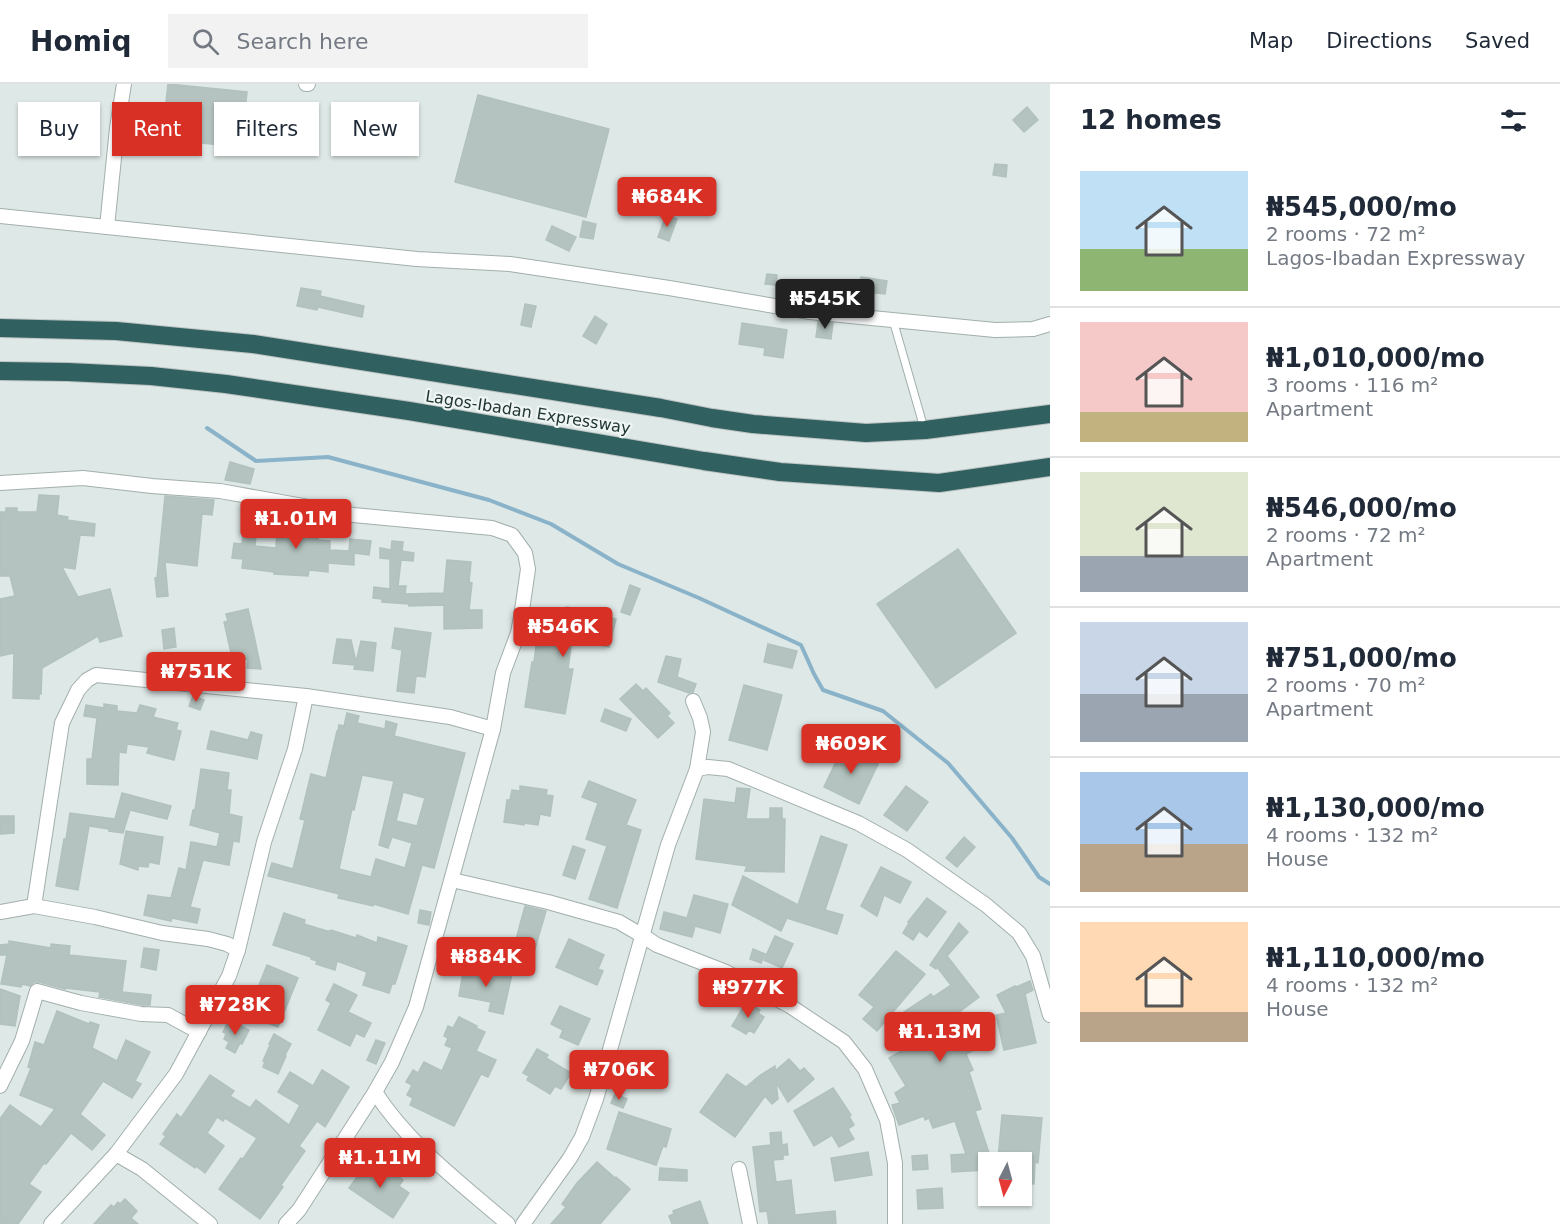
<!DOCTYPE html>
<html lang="en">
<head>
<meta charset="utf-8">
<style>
	:root { --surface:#fff; --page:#f2f2f3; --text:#1f2937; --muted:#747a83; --line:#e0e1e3; --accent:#d93025 }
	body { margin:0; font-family:"DejaVu Sans",sans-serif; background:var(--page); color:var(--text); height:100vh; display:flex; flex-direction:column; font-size:22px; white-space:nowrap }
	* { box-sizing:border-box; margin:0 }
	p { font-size:20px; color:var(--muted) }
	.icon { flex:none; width:33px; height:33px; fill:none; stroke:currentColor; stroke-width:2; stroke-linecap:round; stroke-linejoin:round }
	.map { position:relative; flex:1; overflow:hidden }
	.details { display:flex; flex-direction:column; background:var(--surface); width:510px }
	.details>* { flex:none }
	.hud { position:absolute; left:18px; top:18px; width:570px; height:54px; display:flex; gap:12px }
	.needle { width:39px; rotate:186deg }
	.controls { position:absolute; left:978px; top:1068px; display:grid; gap:12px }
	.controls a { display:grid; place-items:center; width:54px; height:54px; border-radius:0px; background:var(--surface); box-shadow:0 2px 4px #0004; font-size:30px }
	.price { position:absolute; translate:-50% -51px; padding:0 14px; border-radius:6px; background:var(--accent); color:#fff; font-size:20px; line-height:39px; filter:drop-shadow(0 2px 3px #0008) }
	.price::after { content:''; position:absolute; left:50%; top:36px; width:18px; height:14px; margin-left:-9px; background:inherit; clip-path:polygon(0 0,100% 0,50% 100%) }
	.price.current { background:#222; color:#fff }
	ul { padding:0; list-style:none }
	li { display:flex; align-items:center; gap:18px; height:150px; padding:0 30px }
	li+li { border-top:2px solid var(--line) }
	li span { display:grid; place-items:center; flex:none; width:168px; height:120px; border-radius:0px; color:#555 }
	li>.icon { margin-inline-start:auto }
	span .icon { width:72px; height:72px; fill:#fffc; stroke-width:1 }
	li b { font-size:26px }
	h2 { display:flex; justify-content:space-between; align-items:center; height:72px; padding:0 30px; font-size:26px }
	.pill { padding:0 21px; border-radius:0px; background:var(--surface); box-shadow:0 2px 4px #0004; font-size:21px; line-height:54px }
	.pill.current { background:var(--accent); color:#fff }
	header { display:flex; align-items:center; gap:36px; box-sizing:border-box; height:84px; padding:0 30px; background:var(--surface); border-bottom:2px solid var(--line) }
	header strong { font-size:28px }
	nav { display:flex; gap:33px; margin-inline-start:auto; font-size:21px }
	.search { width:420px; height:54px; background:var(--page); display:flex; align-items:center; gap:15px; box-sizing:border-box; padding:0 21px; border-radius:0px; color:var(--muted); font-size:22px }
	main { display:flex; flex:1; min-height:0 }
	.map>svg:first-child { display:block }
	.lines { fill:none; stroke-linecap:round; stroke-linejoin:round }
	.stream { stroke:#8ab3c9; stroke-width:4 }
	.building { fill:#b4c3bf; stroke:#b1c1be; stroke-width:1.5; fill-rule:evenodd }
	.service-casing { stroke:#a2afad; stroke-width:9 }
	.minor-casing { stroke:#a2afad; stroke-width:16 }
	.motorway-casing { stroke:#bcc3c2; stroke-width:20 }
	.service { stroke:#fff; stroke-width:7 }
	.minor { stroke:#fff; stroke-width:14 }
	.motorway { stroke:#30605f; stroke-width:18 }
	.labels { text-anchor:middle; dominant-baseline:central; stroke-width:4.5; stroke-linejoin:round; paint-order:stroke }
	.street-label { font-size:16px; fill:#213635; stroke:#eef5f3 }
</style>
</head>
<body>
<header>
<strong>Homiq</strong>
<div class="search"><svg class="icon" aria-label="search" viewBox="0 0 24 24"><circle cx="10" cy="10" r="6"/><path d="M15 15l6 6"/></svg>Search here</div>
<nav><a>Map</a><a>Directions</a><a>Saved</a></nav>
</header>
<main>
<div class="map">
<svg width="1050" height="1140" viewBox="0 0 1050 1140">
	<rect width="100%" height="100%" fill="#dee8e6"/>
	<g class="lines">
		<path class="stream" d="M207,344L256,377L328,373L489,416L551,440L618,480L699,514L801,561L814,590L823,606L883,627L948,679L1012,754L1039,793L1050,800"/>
	</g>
	<g class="building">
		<path d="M168,0L247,8L241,63L162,55Z"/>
		<path d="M478,11L609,45L586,133L455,98Z"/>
		<path d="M1027,23L1038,36L1024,48L1013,36Z"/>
		<path d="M65,25L83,30L79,42L61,37Z"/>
		<path d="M995,80L1007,81L1006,93L993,91Z"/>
		<path d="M666,131L677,135L669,157L658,153Z"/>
		<path d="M583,137L596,140L593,155L580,153Z"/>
		<path d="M552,142L576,153L569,167L546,156Z"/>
		<path d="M767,190L777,191L776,201L765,200Z"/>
		<path d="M861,193L887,197L885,210L859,207Z"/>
		<path d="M301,204L321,207L320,212L364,222L362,233L318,223L317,226L297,222Z"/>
		<path d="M525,220L536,222L531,243L521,241Z"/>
		<path d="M595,232L607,240L596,260L583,252Z"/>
		<path d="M818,238L833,239L831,255L816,253Z"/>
		<path d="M742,239L787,246L783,274L764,271L765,264L739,260Z"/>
		<path d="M230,378L254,385L250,400L225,396Z"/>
		<path d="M39,411L59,412L57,431L68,433L67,436L95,440L94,452L80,451L75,485L62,483L78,513L110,505L122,552L100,558L98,552L42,584L41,610H39V615L13,614L14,569L0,572V515L15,512L10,492H0V428H6V424H17V428H37Z"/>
		<path d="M165,412L214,416L212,431L202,430L197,482L165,478L168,512L157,513L155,494H157Z"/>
		<path d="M275,431L321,438L318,456L330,457V466L349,467L350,455L371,457L369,471L354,469V481L328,479V488L309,486L308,492L274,490V488L242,484L243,475L232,474L234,459L242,460L243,449L256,450L255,462L276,464L277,443H273Z"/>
		<path d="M392,457L403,458L402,467L414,469L413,477L401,476L398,502H406L405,510L444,509L447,476L471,478L469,498L472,499L469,526H482V544L444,545V521L409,522V520L382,518V515L373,514L374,503L390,505V475L380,474V464L391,466Z"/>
		<path d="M958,465L1016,549L936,604L877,520Z"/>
		<path d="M630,501L640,505L630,531L621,528Z"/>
		<path d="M567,523L616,535L609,563L572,554L568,585H573L565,630L525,623L532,578H534L537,554L545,555L546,549L556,551L561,533L564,534Z"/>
		<path d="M248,525L253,547L261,585L247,584L248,575L235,578L233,569H231L224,538L228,537L226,530Z"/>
		<path d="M174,544L176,563L164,565L162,546Z"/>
		<path d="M395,544L431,549L425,593L416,592L414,609L397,607L402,566L392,564Z"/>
		<path d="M337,555L351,556L356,578L361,557L376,559L373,587L354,585L355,581L333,579Z"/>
		<path d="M768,560L797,567L792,584L764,578Z"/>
		<path d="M666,572L681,575L677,593L696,600L693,608L689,609L658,598Z"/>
		<path d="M636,600L643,607L646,604L670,629L667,632L674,639L658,654L620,615Z"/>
		<path d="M744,601L782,611L767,666L729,656Z"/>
		<path d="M193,612L204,616L200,626L189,622Z"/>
		<path d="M104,620L117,622V627L137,629L140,621L156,625L153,633L178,639L176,646L181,647L174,676L147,669L149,663L127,660L126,669L119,668L118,701L87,700V675H92L97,634L84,632L86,621L104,624Z"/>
		<path d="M605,625L631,635L626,647L601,637Z"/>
		<path d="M347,629L359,632L357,639L385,645L386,637L397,640L394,652L465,669L434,784L422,781L408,830L374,820L373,822L338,814L339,810L268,792L272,779L293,785L305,736L300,735L311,690L326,694L337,647H338L339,641L344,642ZM362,691L394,697L379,761L388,764L392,753L412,759L405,784L376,775L371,793L339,785L352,725L354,726ZM403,708L425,714L417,742L396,737Z"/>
		<path d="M211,647L248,656L251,648L262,651L257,675L207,665Z"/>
		<path d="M843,663L878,680L859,720L824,703Z"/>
		<path d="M201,685L229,689L227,706H231L229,730L242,733L239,758L233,757L229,781L203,776L190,823L200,825L197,839L172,834L171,837L144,831L148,811L171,814L179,784L186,786L191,758L217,763L220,749L190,741L193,726H195Z"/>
		<path d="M589,697L636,716L626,741L641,746L617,824L589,815L607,762L586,755L598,719L582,713Z"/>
		<path d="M520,702L547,706L546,711L553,712L550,732L540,730L538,741L524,739V741L504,738L507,716H510L512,706L520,707Z"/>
		<path d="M906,702L928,718L907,747L884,731Z"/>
		<path d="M737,704L750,705L746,735H770V724H782V735H785L784,788L745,787L747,782L696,775L704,715L735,719Z"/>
		<path d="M122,709L171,722L167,735L130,726L123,749L109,747V745L89,742L78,806L56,802L64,755H66L70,729L115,735Z"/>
		<path d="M0,732H14V749L0,750Z"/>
		<path d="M126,747L163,753L159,780L149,778L148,783L138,782V786L120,780Z"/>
		<path d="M821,752L847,761L825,826L843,831L837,850L787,834L781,847L732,821L743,792L798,821Z"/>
		<path d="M964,753L975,763L957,783L946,774Z"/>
		<path d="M573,762L585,766L575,795L563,791Z"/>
		<path d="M881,783L911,798L900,819L884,811L877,832L861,822Z"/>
		<path d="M694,811L728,820L720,849L695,842L692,853L660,845L664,828L687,834Z"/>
		<path d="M927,814L946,828L927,853L919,847L913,856L903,849L909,839L908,838Z"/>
		<path d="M525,822L546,827L534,868L514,863Z"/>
		<path d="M420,826L431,828L429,841L418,839Z"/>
		<path d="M284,829L305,836L304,840L327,847H330L331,846L356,854L357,851L377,859L378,853L407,862L395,900H392L389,909L363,901L367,888L337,877L335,886L316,880L317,877L311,875V873L273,861Z"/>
		<path d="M959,839L968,848L947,872L979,913L954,932L972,967L966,970L973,986L969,988L981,1025L975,1027L991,1075L985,1074L986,1086L952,1088L951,1071L966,1070L955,1037L933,1044L929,1034L925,1036L924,1032L899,1041L892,1021L900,1019L895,1009L906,1002L889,974L903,966L886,940L931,910L933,913L951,901L937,883L936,885L930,881Z"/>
		<path d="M775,852L793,860L782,884L764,876Z"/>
		<path d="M569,855L604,871L598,885L603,887L597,901L556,883Z"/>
		<path d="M9,857L51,864V860L70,862L69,871L126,877L122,908L151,911L150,921H142L99,913L100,908L65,904V905L39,898H34L30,902L22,900L21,903L1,900L7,871H0V861L9,860Z"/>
		<path d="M144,864L159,866L156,886L141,883Z"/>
		<path d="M753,865L765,870L761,879L750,875Z"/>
		<path d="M896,867L925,890L877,947L863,935L874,923L859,911Z"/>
		<path d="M267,881L298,894L278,943L247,931Z"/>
		<path d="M464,883L496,890L497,887L512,890L503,930L489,927L491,918L459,912Z"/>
		<path d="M1030,897L1033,906L1025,910L1036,959L1004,966L996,931L1006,929L997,911L1015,902L1016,903Z"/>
		<path d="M334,900L357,911L348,928L371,939L364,953L356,949L350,962L318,946L331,919L326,916Z"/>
		<path d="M0,905L20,912L15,942L0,940Z"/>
		<path d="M745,920L749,922L750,920L760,926L758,929L764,933L754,949L749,946L746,950L732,942Z"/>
		<path d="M560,922L590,935L578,961L560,953L563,946L551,940Z"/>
		<path d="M57,927L89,940L90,938L99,941L92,964L117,977L126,956L150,968L135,997L141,1000L132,1014L103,997L80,1030L105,1051L92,1066L71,1049L46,1080L44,1079L29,1100L41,1108L18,1140H0V1035L10,1021L41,1043L55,1025L20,1011L31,984L28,983L35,958L44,961Z"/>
		<path d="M459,933L477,942L476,944L485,948L476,967L496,976L488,993L481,990L454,1042L410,1021L413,1014L407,1011L412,1001L406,998L413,986L418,989L424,978L442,987L452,964L445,961L448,954L444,952L448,942L453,944Z"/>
		<path d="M229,936L249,946L242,960L240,959L235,969L226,964L229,958L224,955L226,950L223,948Z"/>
		<path d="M274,950L291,960L285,971L286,972L278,990L263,983L265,977H263L270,961L269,960Z"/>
		<path d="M376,956L385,959L376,980L367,976Z"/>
		<path d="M537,965L548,971L546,974L571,989L561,1005L555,1002L550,1010L527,996L529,992L523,989Z"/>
		<path d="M789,975L800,987L804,984L814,995L788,1018L776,998L778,1015L772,1020L765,1012L735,1053L700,1028L727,990L746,1003L759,992L775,982V987Z"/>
		<path d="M322,986L349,1003L325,1043L317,1037L299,1062L305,1067L281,1101L283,1103L260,1135L219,1105L241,1074L243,1075L257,1054L225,1034L223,1037L217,1033L207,1049L224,1062L205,1089L196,1082L195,1084L160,1060L166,1052L163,1050L177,1030L181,1034L210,991L234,1007L230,1012L250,1024L256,1016L289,1041L300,1021L278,1008L290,988L313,1002Z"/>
		<path d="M833,1004L851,1031L849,1032L854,1041L848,1045L854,1055L839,1063L832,1051L814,1062L794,1027Z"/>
		<path d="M615,1010L627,1015L623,1024L611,1019Z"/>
		<path d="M619,1028L671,1045L666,1063L663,1062L656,1081L607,1065Z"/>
		<path d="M1002,1031L1042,1034L1038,1079L1035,1078L1034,1100L1022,1099V1077L998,1075Z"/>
		<path d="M781,1048L782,1061L787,1060L788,1071H783V1075L773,1076L776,1098L791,1096L795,1131L835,1127L836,1140H769L767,1127L760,1128L753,1063L771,1061L770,1049Z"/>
		<path d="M868,1068L872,1091L835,1097L831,1074Z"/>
		<path d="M927,1071L928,1085L913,1086L912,1072Z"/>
		<path d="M597,1078L615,1094L616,1093L630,1105L600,1140H551L566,1123L562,1120L577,1099Z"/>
		<path d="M367,1079L376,1086L380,1080L403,1096L399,1102L409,1109L393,1134L349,1104Z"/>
		<path d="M660,1084L687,1086V1097L659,1096Z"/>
		<path d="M942,1104L943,1124L918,1125L917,1106Z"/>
		<path d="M125,1115L137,1127L131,1134L138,1140H94L111,1121L114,1123L118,1118L120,1120Z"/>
		<path d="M700,1117L708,1140H672L669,1132L674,1130L673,1127Z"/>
	</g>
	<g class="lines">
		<g class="service-casing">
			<path id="service" d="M893,236L924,344"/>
		</g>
		<g class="minor-casing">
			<g id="minor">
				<path d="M306,0H308"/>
				<path d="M0,132L417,175L510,180L669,204L810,228L995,246L1033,245L1050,240"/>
				<path d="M107,143L117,44L124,0"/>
				<path d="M0,399L83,394L152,402L220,407L353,431L492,444L512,451L525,469L528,485L521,533L518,549L503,589L493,645L416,923L392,978L375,1008L299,1126L286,1140"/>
				<path d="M697,685L708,683L728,685L858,739L907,766L986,821L1019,849L1033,872L1050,931"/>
				<path d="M452,796L548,818L619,838L643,852L657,861L726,888L790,922L844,958L865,985L887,1036L895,1079V1140"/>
				<path d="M34,822L62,639L78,606L87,596L96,591L306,612L450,633L493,645"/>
				<path d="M0,828L34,822L95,833L162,849L208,855L227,860L238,866"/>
				<path d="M0,1002L22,957L37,907L81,919L141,930L168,931L199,948"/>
				<path d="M375,1008C409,1061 462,1100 508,1140"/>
				<path d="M116,1070L142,1085L210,1140"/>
				<path d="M739,1085L750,1140"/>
				<path d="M51,1140L116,1070L176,990L229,892L238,866L264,758L295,665L306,612"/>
				<path d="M523,1140L570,1074L582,1053L596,1015L668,761L697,685L703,648L700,634L693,617"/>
			</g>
		</g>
		<g class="motorway-casing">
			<g id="motorway">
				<path d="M0,244L116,247L253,260L661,324L712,334L753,340L866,349L925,346L1050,330"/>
				<path d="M0,287L68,288L151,292L226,300L409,327L704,377L780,388L939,399L1050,383"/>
			</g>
		</g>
		<use href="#service" class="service"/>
		<use href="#minor" class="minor"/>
		<use href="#motorway" class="motorway"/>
	</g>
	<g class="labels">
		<g class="street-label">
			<text transform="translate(528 328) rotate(9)">Lagos-Ibadan Expressway</text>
		</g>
	</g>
</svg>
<div class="controls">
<a><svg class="needle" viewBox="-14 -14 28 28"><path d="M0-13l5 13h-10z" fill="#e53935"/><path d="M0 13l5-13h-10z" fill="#747a83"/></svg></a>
</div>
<b class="price" style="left:667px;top:144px">₦684K</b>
<b class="price current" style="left:825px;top:246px">₦545K</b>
<b class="price" style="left:296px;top:466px">₦1.01M</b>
<b class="price" style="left:563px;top:574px">₦546K</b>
<b class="price" style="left:196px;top:619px">₦751K</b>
<b class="price" style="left:851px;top:691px">₦609K</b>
<b class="price" style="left:486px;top:904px">₦884K</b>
<b class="price" style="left:748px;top:935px">₦977K</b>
<b class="price" style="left:235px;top:952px">₦728K</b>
<b class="price" style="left:940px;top:979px">₦1.13M</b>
<b class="price" style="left:619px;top:1017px">₦706K</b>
<b class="price" style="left:380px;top:1105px">₦1.11M</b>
<div class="hud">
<a class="pill">Buy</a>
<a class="pill current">Rent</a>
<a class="pill">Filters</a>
<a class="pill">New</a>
</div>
</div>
<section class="details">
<h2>12 homes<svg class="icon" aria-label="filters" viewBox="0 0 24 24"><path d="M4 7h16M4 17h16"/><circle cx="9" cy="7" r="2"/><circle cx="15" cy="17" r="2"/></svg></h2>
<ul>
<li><span style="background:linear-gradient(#bfe0f5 65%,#8fb573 0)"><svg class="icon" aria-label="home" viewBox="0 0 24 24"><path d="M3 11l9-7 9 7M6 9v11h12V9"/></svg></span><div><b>₦545,000/mo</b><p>2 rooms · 72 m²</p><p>Lagos-Ibadan Expressway</p></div></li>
<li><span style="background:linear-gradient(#f6c9c9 75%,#c2b280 0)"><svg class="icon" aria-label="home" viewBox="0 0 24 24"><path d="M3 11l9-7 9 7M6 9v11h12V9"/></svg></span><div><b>₦1,010,000/mo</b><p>3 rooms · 116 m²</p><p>Apartment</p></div></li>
<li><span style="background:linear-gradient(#dfe7d0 70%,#9aa5b1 0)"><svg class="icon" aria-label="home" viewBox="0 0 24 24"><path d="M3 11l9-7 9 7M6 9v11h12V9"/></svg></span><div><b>₦546,000/mo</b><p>2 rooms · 72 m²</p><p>Apartment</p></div></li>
<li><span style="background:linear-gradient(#c9d6e8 60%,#9aa5b1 0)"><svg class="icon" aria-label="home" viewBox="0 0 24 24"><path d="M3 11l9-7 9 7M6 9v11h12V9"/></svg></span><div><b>₦751,000/mo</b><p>2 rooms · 70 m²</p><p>Apartment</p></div></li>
<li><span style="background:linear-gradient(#a9c7e8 60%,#b9a48a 0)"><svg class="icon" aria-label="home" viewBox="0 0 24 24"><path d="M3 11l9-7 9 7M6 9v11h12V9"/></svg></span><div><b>₦1,130,000/mo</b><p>4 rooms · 132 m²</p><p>House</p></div></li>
<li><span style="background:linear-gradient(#ffd9b3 75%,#b9a48a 0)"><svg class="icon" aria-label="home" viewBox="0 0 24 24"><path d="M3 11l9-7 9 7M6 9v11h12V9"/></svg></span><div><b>₦1,110,000/mo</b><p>4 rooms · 132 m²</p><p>House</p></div></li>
</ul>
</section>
</main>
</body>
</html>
